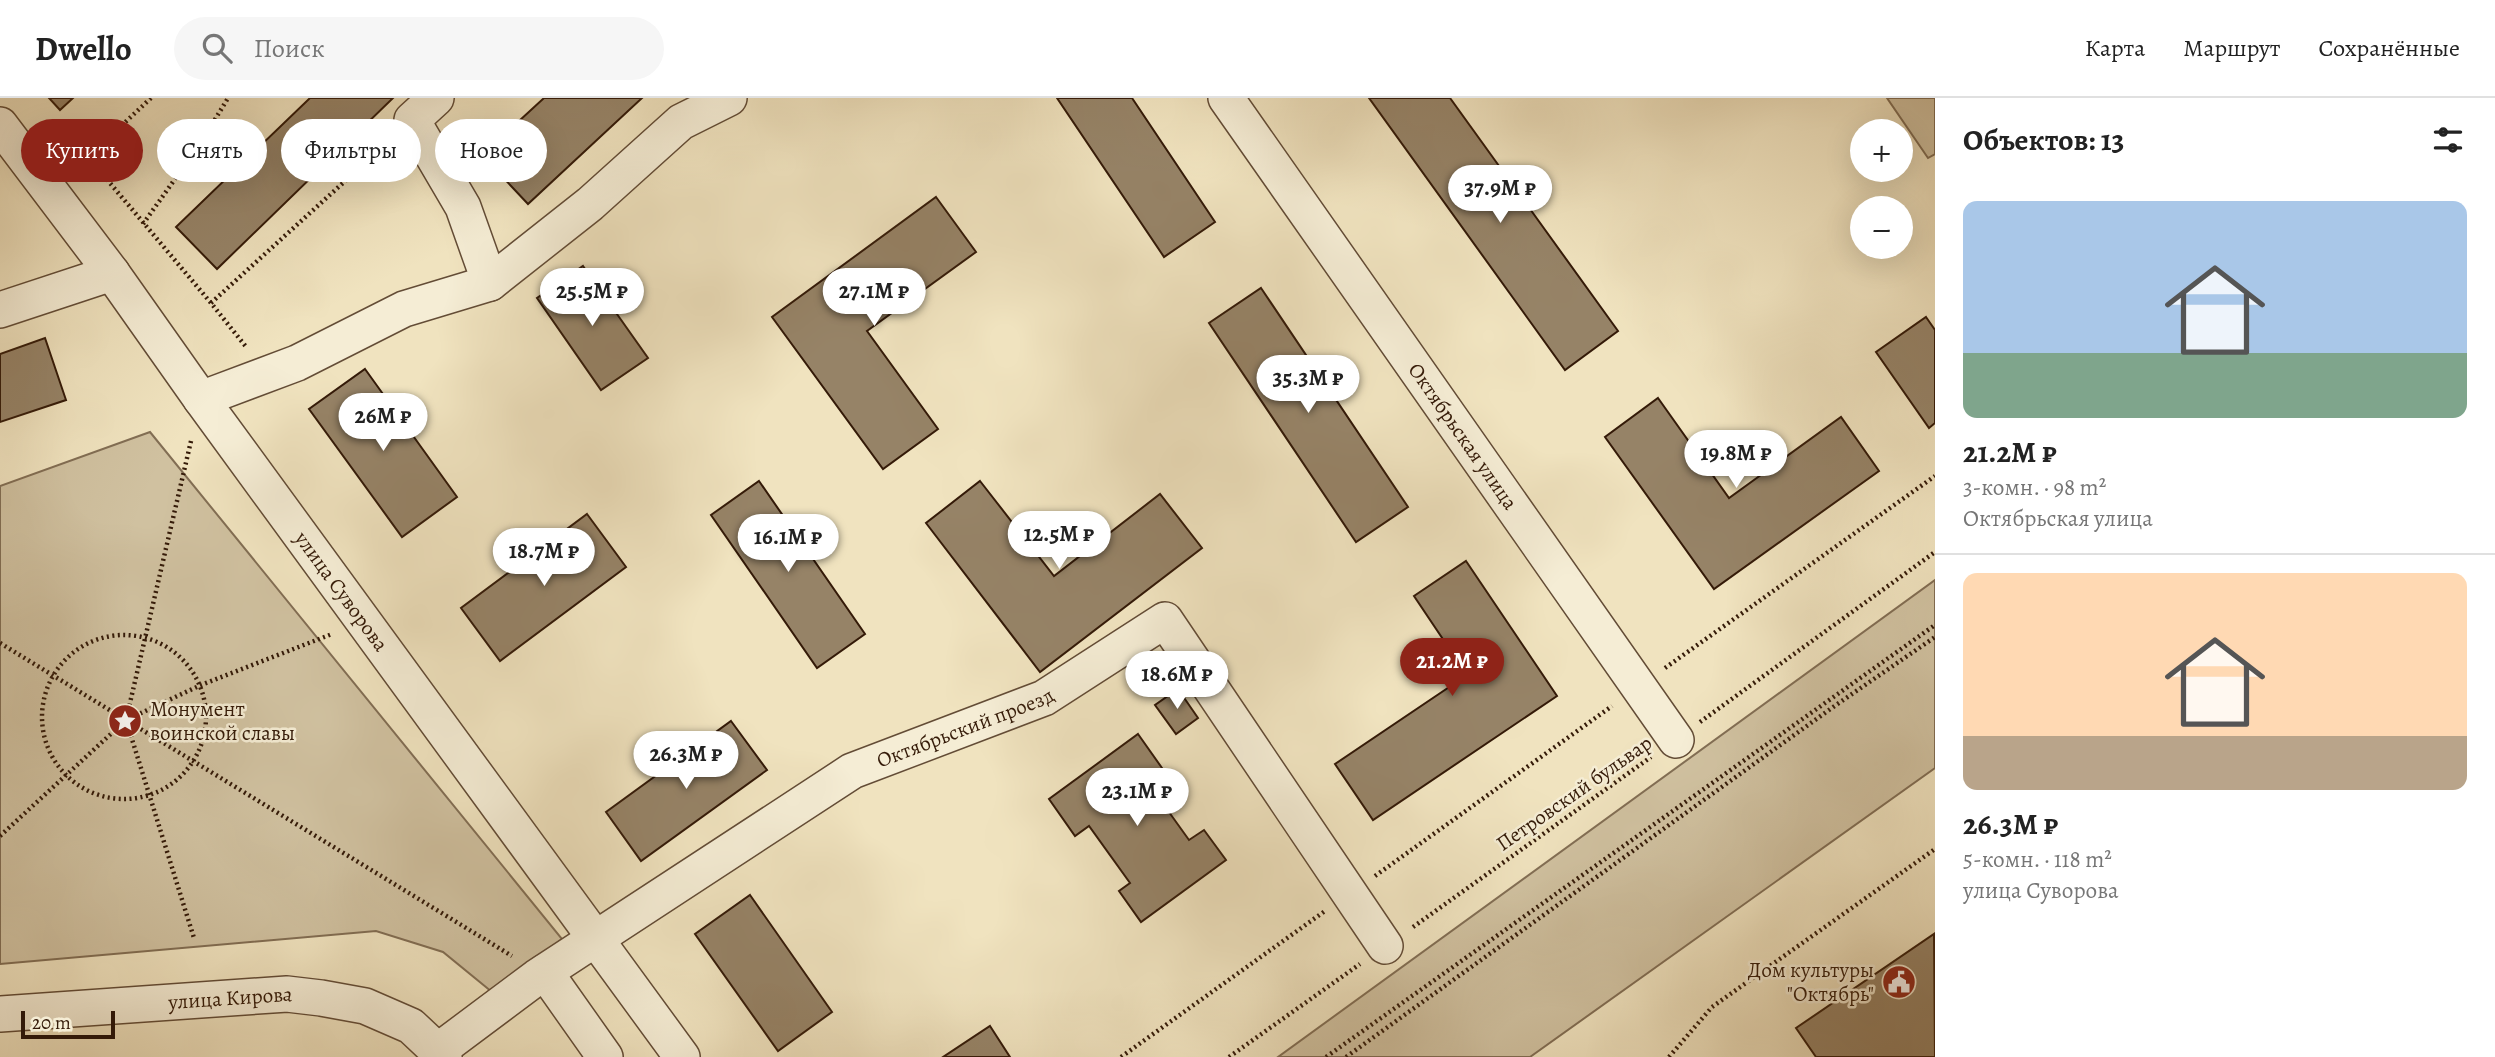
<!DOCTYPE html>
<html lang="ru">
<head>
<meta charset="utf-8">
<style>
	:root { --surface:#fff; --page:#f6f6f6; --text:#222; --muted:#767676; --line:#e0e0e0; --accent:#8f2418 }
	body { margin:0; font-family:Alegreya,serif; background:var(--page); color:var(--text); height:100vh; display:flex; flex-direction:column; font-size:26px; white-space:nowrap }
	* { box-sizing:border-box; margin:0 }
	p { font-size:23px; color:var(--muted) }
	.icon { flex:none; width:38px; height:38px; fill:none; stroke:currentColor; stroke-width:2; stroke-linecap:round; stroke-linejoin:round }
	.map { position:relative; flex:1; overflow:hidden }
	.sheet { display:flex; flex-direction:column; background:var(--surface); width:560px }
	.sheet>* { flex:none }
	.banner { position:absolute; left:21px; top:21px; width:665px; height:63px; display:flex; gap:14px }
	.controls { position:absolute; left:1850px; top:21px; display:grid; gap:14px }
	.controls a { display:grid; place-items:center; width:63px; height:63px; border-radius:50%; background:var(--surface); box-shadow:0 7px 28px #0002; font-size:35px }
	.scale { position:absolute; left:21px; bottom:18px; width:94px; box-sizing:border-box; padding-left:7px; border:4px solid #341a08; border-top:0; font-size:19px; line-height:24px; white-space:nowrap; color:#341a08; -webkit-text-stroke:5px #f5edd5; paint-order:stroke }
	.price { position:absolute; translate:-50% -60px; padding:0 16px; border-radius:24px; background:#fff; color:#222; font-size:23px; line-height:46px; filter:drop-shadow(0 2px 4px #0008) }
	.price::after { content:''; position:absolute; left:50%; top:42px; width:21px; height:16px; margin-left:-10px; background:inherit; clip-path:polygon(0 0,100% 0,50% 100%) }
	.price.selected { background:var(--accent); color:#fff }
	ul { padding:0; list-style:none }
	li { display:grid; align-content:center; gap:14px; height:371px; padding:0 28px }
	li+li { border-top:2px solid var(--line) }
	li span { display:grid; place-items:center; height:217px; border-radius:14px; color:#555 }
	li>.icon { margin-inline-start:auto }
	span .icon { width:126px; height:126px; fill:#fffc; stroke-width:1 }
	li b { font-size:30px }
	h2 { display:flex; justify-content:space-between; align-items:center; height:84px; padding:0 28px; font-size:30px }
	.tag { padding:0 24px; border-radius:32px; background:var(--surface); box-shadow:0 7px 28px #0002; font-size:24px; line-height:63px }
	.tag.selected { background:var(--accent); color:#fff }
	header { display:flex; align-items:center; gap:42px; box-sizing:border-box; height:98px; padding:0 35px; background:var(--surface); border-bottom:2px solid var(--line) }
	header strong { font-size:33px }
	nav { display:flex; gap:38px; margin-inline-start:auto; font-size:24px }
	.search { width:490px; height:63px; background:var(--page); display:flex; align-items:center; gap:18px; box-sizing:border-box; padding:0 24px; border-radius:38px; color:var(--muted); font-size:26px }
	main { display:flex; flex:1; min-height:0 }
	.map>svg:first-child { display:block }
	.green { fill:#d0c1a0; stroke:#826e54; stroke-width:2 }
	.building { fill:#968367; stroke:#341a08; stroke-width:2 }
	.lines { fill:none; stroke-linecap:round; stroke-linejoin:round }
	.minor-casing { stroke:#634c36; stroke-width:38 }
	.path { stroke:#341a08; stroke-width:4.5; stroke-dasharray:2 3.5; stroke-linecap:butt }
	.minor { stroke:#f5edd5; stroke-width:35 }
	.labels { text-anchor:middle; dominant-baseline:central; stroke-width:5; stroke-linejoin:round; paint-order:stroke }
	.street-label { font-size:21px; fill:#341a08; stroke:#f5edd5 }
	.poi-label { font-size:21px; fill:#341a08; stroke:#f5edd5; text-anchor:start }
</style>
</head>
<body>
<header>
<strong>Dwello</strong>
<div class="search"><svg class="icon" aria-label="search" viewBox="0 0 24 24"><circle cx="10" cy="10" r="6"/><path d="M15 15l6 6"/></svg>Поиск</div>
<nav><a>Карта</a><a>Маршрут</a><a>Сохранённые</a></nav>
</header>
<main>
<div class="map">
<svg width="1935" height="959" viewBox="0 0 1935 959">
	<rect width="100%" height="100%" fill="#f0e3bf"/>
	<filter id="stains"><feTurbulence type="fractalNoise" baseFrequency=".00286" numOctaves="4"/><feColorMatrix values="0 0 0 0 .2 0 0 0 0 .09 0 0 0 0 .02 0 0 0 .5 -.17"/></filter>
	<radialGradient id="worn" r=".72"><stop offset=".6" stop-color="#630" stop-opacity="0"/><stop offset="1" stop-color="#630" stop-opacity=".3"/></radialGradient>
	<g class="green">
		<path d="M1887,0H1935V56L1928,60Z"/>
		<path d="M150,334L562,841L492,894L443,854L376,833L0,866V388Z"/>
		<path d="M1935,482V670L1530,959H1278Z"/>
	</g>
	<g class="building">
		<path d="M49,0H73L60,12Z"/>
		<path d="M310,0H393L217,171L176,129Z"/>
		<path d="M544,0H642L528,106L482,57Z"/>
		<path d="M1057,0H1132L1215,124L1164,159Z"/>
		<path d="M1369,0H1450L1618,233L1565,272Z"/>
		<path d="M936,99L976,154L867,233L938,331L883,371L772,219Z"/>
		<path d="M583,168L648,260L601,292L537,200Z"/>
		<path d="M1261,190L1408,409L1356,444L1209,225Z"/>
		<path d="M1926,219L1935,232V325L1929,330L1876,254Z"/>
		<path d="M45,240L66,302L0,324V256Z"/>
		<path d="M365,271L457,399L402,439L309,311Z"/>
		<path d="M1658,300L1729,400L1841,319L1879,373L1714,491L1605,339Z"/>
		<path d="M759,383L865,536L817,570L711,417Z"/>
		<path d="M980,383L1054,478L1160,396L1202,450L1040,574L926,425Z"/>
		<path d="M587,416L626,469L500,563L461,510Z"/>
		<path d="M1466,463L1557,598L1373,722L1335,666L1467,577L1414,498Z"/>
		<path d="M1178,591L1198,620L1176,636L1155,607Z"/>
		<path d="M731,623L767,672L641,763L606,714Z"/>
		<path d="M1138,636L1162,670L1146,682L1189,742L1204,732L1226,762L1141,824L1119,793L1130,785L1089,728L1075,738L1049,701Z"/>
		<path d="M750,797L832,914L778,953L695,836Z"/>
		<path d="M1934,836L1935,959H1816L1796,930Z"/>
		<path d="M990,928L1010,959H943Z"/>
	</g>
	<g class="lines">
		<g class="minor-casing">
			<g id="minor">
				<path d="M436,0L412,22L463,109L490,185"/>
				<path id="s1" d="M1226,0L1676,642"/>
				<path id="s2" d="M0,27L112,175L201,301L682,959"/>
				<path d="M0,212L112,175"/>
				<path d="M201,301L297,265L404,211L490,185L590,106L681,24L729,0"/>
				<path d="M545,874L605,959"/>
				<path id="s3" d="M0,916L287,896L321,900L365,908L411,928L444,959"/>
				<path id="s4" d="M438,953L537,879L852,673L1044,600L1165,522L1385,848"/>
			</g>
		</g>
		<g class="path">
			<path d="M151,0L88,59L211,205L247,250"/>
			<path d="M143,126L202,43L228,0"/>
			<path d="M211,205L388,44"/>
			<path d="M191,343L126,622L194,840"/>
			<circle cx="124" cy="619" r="82"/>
			<path d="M0,545L512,858"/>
			<path d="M1665,570L1935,378"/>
			<path d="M1700,624L1935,454"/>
			<path d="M0,738L126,622L201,587L332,536"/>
			<path d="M1375,778L1612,608"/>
			<path d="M1413,829L1651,659"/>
			<path d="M1121,959L1325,813"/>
			<path d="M1229,959L1360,866"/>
			<path d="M1326,959L1935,527"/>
			<path d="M1346,959L1836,607L1935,539"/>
			<path d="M1669,959L1712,909L1935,751"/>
		</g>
		<use href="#minor" class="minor"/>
	</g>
	<defs>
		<g id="sight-disc" transform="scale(1.75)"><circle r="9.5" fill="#8f2418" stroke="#f5edd5"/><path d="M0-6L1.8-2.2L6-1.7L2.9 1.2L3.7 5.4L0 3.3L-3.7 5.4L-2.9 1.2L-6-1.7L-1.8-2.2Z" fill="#fff"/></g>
		<g id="civic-disc" transform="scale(1.75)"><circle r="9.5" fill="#8f2418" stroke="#f5edd5"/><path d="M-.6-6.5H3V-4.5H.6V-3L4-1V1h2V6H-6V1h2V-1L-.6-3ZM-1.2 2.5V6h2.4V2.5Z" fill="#fff"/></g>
	</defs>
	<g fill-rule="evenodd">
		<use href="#sight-disc" x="125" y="623"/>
		<use href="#civic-disc" x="1899" y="884"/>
	</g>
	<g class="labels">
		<g class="street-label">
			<text stroke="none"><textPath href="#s1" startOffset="413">Октябрьская улица</textPath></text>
			<text stroke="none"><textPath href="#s2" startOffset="578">улица Суворова</textPath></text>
			<text stroke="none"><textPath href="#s4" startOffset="621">Октябрьский проезд</textPath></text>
			<text transform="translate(1574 695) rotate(-35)">Петровский бульвар</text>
			<text stroke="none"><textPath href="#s3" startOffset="231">улица Кирова</textPath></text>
		</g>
		<g class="poi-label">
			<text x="150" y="611">Монумент<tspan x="150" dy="24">воинской славы</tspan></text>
			<text x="1874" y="872" text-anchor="end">Дом культуры<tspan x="1874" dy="24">"Октябрь"</tspan></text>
		</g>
	</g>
	<rect width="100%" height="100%" filter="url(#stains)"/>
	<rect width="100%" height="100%" fill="url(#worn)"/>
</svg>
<div class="controls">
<a>+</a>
<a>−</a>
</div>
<div class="scale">20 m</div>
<b class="price" style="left:1500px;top:127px">37.9M ₽</b>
<b class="price" style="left:592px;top:230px">25.5M ₽</b>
<b class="price" style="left:874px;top:230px">27.1M ₽</b>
<b class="price" style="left:1308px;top:317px">35.3M ₽</b>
<b class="price" style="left:383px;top:355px">26M ₽</b>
<b class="price" style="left:1736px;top:392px">19.8M ₽</b>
<b class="price" style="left:1059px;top:473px">12.5M ₽</b>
<b class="price" style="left:788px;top:476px">16.1M ₽</b>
<b class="price" style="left:544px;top:490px">18.7M ₽</b>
<b class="price selected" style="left:1452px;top:600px">21.2M ₽</b>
<b class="price" style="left:1177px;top:613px">18.6M ₽</b>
<b class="price" style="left:686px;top:693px">26.3M ₽</b>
<b class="price" style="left:1137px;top:730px">23.1M ₽</b>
<div class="banner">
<a class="tag selected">Купить</a>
<a class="tag">Снять</a>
<a class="tag">Фильтры</a>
<a class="tag">Новое</a>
</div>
</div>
<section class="sheet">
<h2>Объектов: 13<svg class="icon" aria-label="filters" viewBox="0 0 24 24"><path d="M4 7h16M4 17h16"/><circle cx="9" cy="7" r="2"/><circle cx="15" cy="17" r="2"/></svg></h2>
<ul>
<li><span style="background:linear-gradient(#a9c7e8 70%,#7fa58c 0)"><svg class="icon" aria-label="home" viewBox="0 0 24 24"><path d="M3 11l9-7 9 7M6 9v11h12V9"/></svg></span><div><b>21.2M ₽</b><p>3-комн. · 98 m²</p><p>Октябрьская улица</p></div></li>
<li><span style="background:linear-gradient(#ffd9b3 75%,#b9a48a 0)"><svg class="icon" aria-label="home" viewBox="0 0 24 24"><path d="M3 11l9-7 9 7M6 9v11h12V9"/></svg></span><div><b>26.3M ₽</b><p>5-комн. · 118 m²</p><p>улица Суворова</p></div></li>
</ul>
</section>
</main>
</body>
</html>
